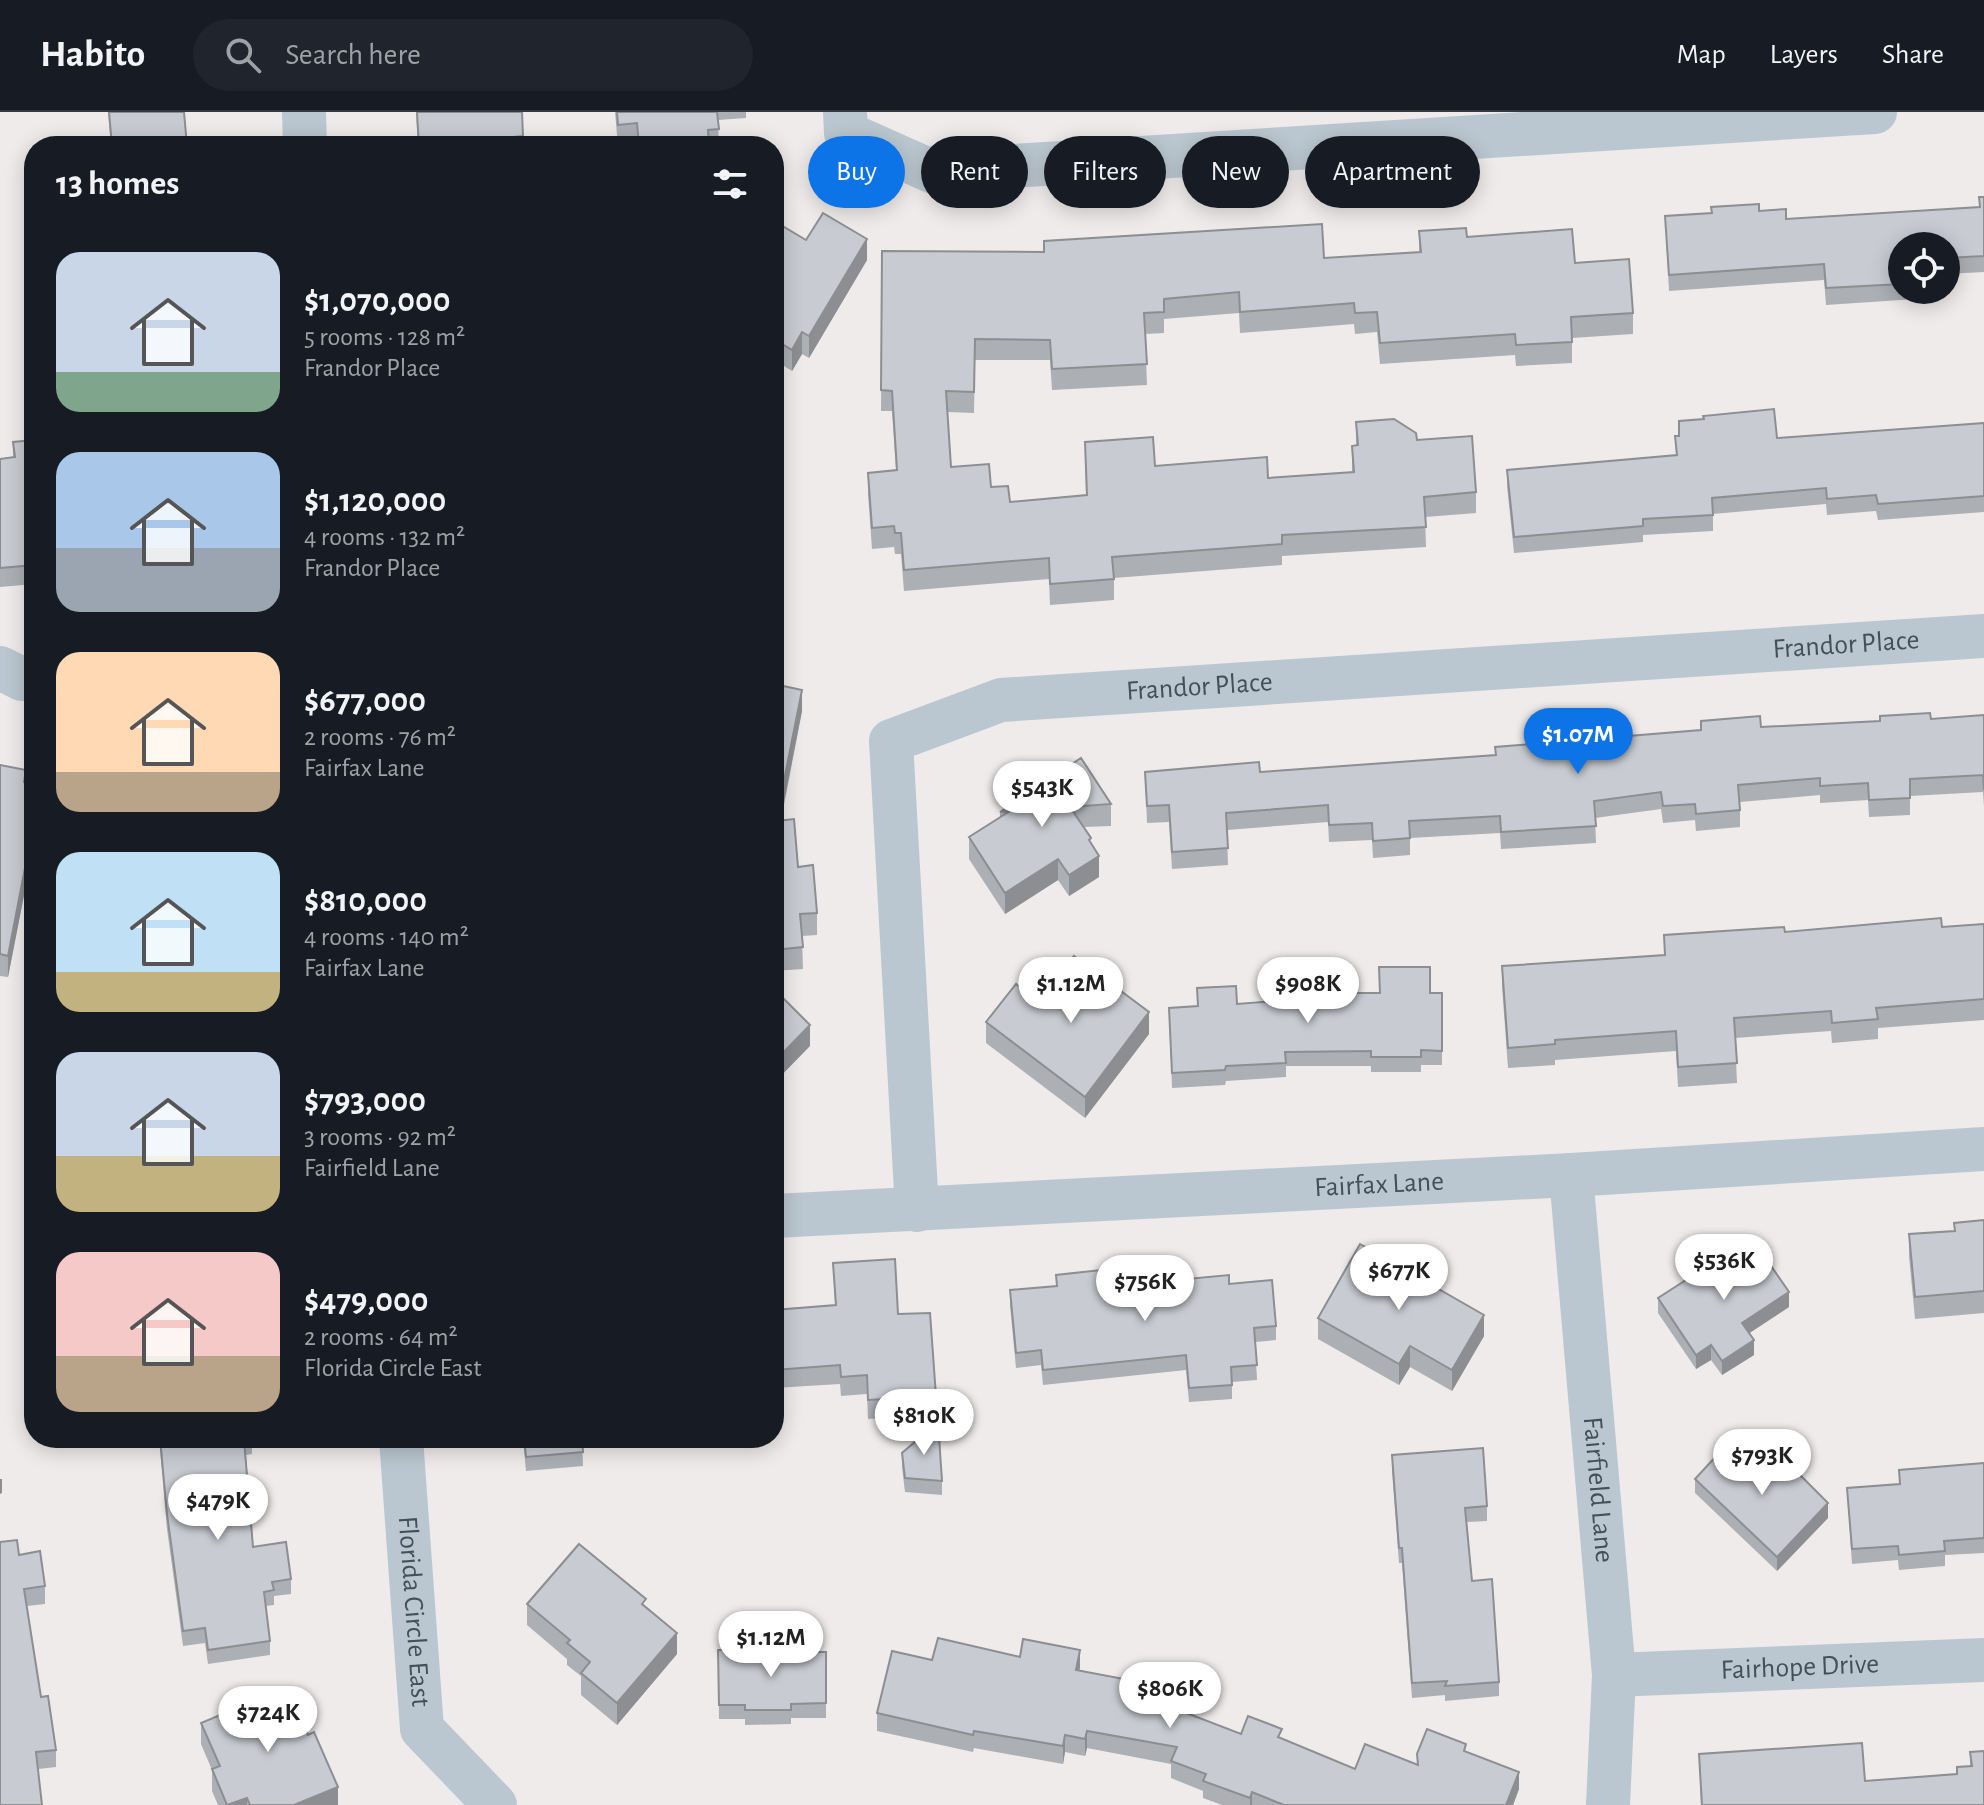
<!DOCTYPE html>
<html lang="en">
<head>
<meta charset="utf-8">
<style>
	:root { --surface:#171b24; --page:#20242c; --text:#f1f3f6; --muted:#9ea1a6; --line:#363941; --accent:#0d74e7 }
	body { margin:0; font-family:"Alegreya Sans",sans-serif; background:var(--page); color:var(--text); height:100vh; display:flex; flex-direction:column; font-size:30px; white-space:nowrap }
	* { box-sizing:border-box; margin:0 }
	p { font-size:26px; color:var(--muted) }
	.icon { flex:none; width:44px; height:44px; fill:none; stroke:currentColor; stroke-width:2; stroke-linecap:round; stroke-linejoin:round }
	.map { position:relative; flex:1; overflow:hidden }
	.sheet { position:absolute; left:24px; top:24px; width:760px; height:1312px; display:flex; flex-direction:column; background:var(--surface); border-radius:32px; box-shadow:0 4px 20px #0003 }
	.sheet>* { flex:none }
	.guide { position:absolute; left:808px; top:24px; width:760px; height:72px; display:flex; gap:16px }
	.fabs { position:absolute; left:1888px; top:120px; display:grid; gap:16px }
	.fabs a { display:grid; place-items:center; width:72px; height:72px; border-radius:50%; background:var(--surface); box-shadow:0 4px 20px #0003; font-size:40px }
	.price { position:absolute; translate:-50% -68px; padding:0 18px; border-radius:28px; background:#fff; color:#222; font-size:26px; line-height:52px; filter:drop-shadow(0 2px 4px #0008) }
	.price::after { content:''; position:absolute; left:50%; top:48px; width:24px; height:18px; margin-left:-12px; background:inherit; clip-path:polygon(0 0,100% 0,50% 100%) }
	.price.active { background:var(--accent); color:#fff }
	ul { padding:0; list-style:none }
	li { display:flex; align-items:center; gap:24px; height:200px; padding:0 32px }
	li span { display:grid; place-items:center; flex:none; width:224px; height:160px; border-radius:24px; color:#555 }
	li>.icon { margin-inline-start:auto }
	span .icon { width:96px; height:96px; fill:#fffc; stroke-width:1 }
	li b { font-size:34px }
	h2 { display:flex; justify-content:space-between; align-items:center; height:96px; padding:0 32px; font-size:34px }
	.tag { padding:0 28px; border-radius:36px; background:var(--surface); box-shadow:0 4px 20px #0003; font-size:28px; line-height:72px }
	.tag.active { background:var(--accent); color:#fff }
	header { display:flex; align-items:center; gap:48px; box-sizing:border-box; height:112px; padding:0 40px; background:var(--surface); border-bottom:2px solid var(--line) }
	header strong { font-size:38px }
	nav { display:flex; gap:44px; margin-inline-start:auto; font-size:28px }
	.search { width:560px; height:72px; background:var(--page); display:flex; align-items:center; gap:20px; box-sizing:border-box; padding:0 28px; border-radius:44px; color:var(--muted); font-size:30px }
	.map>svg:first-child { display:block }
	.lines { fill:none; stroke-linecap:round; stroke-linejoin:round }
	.minor { stroke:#bbc7d0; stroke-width:44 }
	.wall { fill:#acafb4 }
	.shaded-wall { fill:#8c8e92 }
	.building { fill:#c8cbd1; stroke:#8c8e92; stroke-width:2 }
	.labels { text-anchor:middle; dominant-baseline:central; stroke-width:7; stroke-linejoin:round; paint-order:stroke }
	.street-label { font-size:28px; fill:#43505a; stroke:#fff }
</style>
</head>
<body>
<header>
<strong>Habito</strong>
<div class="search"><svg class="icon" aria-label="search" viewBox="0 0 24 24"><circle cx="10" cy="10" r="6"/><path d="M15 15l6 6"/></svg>Search here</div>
<nav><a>Map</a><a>Layers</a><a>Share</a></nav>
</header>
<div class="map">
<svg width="1984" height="1693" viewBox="0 0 1984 1693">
	<rect width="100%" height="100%" fill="#efebeb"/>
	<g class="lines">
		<g class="minor">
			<path d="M304,0L305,34"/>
			<path d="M845,0L846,21L931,59L1875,0"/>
			<path d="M0,556L22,567L34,566"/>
			<path id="s1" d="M1571,1063L1614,1563L1608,1693"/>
			<path id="s2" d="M917,1098L891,629L1001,588L1984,524"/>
			<path id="s3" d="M774,1104L1571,1063L1984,1037"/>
			<path id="s4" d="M401,1326L422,1617L495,1693"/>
			<path id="s5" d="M1614,1563L1984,1548"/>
		</g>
	</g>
	<g class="wall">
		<path d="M108,0H184L187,34H111Z"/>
		<path d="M416,0H522L523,34H418Z"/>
		<path d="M615,0H746V6L718,8L719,34H637V32L618,34Z"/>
		<path d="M1984,85V160L1946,162V134H1902V178H1946V185L1826,193L1824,168L1669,179L1665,104L1711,101V95L1759,99L1786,107L1979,95Z"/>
		<path d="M774,109L806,128L867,148L809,246L802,242L792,259L774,248Z"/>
		<path d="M1419,119L1467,125L1575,151L1633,201V222L1572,226V251L1516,254L1515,243L1380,252L1377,220L1355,222L1354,212L1240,221L1239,201L1164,207V221L1145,222L1147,273L1052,278L1050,248H975L974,301L947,300L951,355L991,375L1010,390L1086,383L1085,330L1155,354L1268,366L1352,360V334L1356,333V310L1417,328L1476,380V401L1425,405L1426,435L1282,444V453L1114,466V488L1050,493L1049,467L904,479L901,442H895L894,435L872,437L868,382V361L896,358L892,299H881L882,139L1044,140V129L1324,146L1419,140Z"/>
		<path d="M1679,309L1777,326L1984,311V400L1878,408L1876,399L1827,403L1826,392L1713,402V419L1643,423V430L1514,441L1507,374V358L1676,343L1675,324H1679Z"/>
		<path d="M34,328V472L0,475V347L13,345V330Z"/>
		<path d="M774,572L802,599L781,709L798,755L817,801V823L802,824L803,857L774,859Z"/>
		<path d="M1984,603V695L1983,680L1910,684V703L1869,705L1868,688L1820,691V683L1740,690V715L1696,719L1695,708L1663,711L1661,697L1595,706L1596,731L1501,737L1500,721L1410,726V743L1373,746L1372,728L1329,730L1328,710L1227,718L1228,753L1172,757L1169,710L1147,711L1145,660H1260L1495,643L1701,619V609L1761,615L1931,607Z"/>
		<path d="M0,653L26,670L34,672V779L25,778L8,865L0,864Z"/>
		<path d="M1111,692V714L1084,715L1091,732L1099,765L1069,784L1058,768L1005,802L969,747V725L1000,705V700Z"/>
		<path d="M1984,812V908L1878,916V927L1832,931L1831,919L1735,926L1737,971L1678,975L1676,939L1555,948V953L1508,956L1502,874V854L1664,843V823L1942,815Z"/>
		<path d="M1197,876L1237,892L1442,881V953H1421V960H1371V954H1286V965L1226,969L1225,973L1172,976L1169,896L1197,895Z"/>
		<path d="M986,910L1149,922L1085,1006L986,931Z"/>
		<path d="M1984,1108V1201L1915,1207L1909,1144V1122L1954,1119V1111Z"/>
		<path d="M833,1151L898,1202L936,1284V1302L868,1307L867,1282L841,1284L840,1272L774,1276V1198L835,1193Z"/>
		<path d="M1718,1156L1789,1195L1749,1221L1754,1243L1722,1263L1711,1248L1696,1257L1658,1201V1186Z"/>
		<path d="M1056,1163L1103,1175L1229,1172L1276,1214V1228L1255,1230L1257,1268L1232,1270V1287L1189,1290L1186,1258L1043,1273L1041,1253L1016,1256L1010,1193V1178L1056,1174Z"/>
		<path d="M1318,1206L1484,1224L1452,1279L1410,1255L1399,1273L1318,1227Z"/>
		<path d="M159,1326H271V1332L252,1334V1342L246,1343L253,1435L291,1467V1482L274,1484V1493L266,1494L270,1529V1543L208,1552L205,1531L183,1534L167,1417Z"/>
		<path d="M523,1326H582L583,1354L526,1359Z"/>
		<path d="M902,1341L942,1369V1383L905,1380L902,1355Z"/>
		<path d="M1392,1343L1487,1394V1409L1467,1410L1472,1469L1499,1570V1584L1445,1589V1583L1412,1586L1402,1451H1399L1392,1358Z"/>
		<path d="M1984,1351V1441L1945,1443V1454L1899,1458L1898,1448L1852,1452L1847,1376L1899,1372V1358Z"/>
		<path d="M1771,1364L1828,1406L1777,1459L1695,1381V1367Z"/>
		<path d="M19,1443L45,1474V1492L27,1494L41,1585L56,1638V1655L38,1657L0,1693Z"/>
		<path d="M527,1492L646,1495L677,1542L617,1613L581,1583V1564L567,1553V1547L527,1513Z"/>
		<path d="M718,1538L772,1540H826V1606H791V1612L745,1613V1607H719Z"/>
		<path d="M1020,1545L1080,1555L1079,1559L1241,1622L1282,1627L1355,1657L1417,1653V1642L1466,1640L1519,1677L1513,1693H1222L1203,1686V1679L1171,1666V1652L1087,1636L1085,1644L1065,1640L1063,1652L974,1636L973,1640L877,1619V1601L932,1548Z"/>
		<path d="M201,1611L338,1693H218L212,1679V1658L201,1632Z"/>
		<path d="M1970,1640L1984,1693H1701L1699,1642L1865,1669L1957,1662L1970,1654Z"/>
	</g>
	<g class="shaded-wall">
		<path d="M867,127V148L809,246V224Z"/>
		<path d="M802,220V242L792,259V238Z"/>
		<path d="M802,578V599L776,730V709Z"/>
		<path d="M1099,744V765L1069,784V763Z"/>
		<path d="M1058,747V768L1005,802V781Z"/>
		<path d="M25,756V778L8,865V844Z"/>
		<path d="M1149,900V922L1085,1006V985Z"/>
		<path d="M810,913V934L775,970L774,976V950Z"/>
		<path d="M1789,1180V1195L1742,1226V1211Z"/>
		<path d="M1484,1203V1224L1452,1279V1258Z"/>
		<path d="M1754,1228V1243L1722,1263V1249Z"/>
		<path d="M1711,1233V1248L1696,1257V1243Z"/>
		<path d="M1410,1234V1255L1399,1273V1252Z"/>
		<path d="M0,1367H2V1381L0,1382Z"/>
		<path d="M1828,1391V1406L1777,1459V1445Z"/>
		<path d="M677,1521V1542L617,1613V1591Z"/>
		<path d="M1080,1538V1555L1076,1575V1558Z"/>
		<path d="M1087,1619V1636L1085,1644V1627Z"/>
		<path d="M1065,1623V1640L1063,1652V1634Z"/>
		<path d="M1519,1660V1677L1513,1693H1506Z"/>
		<path d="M338,1675V1693H294Z"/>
		<path d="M1252,1680V1693H1250V1686Z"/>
		<path d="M247,1686V1693H230Z"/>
	</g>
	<g class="building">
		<path d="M109,0H184L187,34H112Z"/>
		<path d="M417,0H522L523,24L492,27V34H419Z"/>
		<path d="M617,0H717L719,17L708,18L709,34H639L637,11L618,13Z"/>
		<path d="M1979,85H1984V144L1946,146V134H1902V172L1826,176L1824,152L1669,163L1665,104L1712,101L1711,95L1759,92V99L1786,97V107L1980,95Z"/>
		<path d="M823,101L867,127L809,224L802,220L792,238L774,227V109L806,128Z"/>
		<path d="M1322,112L1324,146L1421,140L1419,119L1466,116L1467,125L1572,117L1575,151L1629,147L1633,201L1571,205L1572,230L1516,233L1515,222L1380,231L1377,200L1355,201L1354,191L1240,200L1239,180L1164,187V200L1144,201L1147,252L1052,257L1050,228L975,227L974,280L946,279L951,355L989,352L991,375L1008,374L1010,390L1087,383L1085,330L1153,325L1155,354L1267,345L1268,366L1354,360L1352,334L1358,333L1356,310L1394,307L1416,321L1417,328L1472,324L1476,380L1424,385L1426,415L1282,423V432L1112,445L1114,467L1050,472L1049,446L904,458L901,421H895L894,414L872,416L868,361L897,358L892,279L881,278L882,139L1044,140V129Z"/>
		<path d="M1774,297L1777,326L1984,311V384L1878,392L1876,383L1827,387L1826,376L1712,386L1713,403L1643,407V414L1514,425L1507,358L1677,343L1675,324H1679V309L1704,307L1703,304Z"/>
		<path d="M34,328V453L0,456V347L15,345L13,330Z"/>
		<path d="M774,572L802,578L776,709L794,707L798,755L813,753L817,801L800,802L803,835L774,838Z"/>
		<path d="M1930,601L1931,607L1984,603V678L1983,663L1910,667V686L1869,688L1868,671L1820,674V666L1738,673L1740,698L1696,702L1695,692L1663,694L1661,680L1594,689L1596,714L1501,720L1500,704L1409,709L1410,726L1373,729L1372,711L1329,713L1328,693L1226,701L1228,736L1172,740L1169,693L1147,694L1145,660L1259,650L1260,660L1496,643L1495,635L1701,618V609L1760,604L1761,615L1880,609V604Z"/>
		<path d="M1081,646L1111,692L1070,695L1091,726L1089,728L1099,744L1069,763L1058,747L1005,781L969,725L1010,699L1000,700Z"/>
		<path d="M0,653L26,658L24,670L34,672V758L25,756L8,844L0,842Z"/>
		<path d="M1941,806L1942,815L1984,812V887L1876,896L1878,907L1832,911L1831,899L1734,906L1737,951L1678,955L1676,919L1555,928V932L1508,936L1502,854L1665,843L1664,823L1784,815L1785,820Z"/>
		<path d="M1074,844L1149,900L1085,985L986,910L1016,872L1038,890Z"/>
		<path d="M1379,855H1430V881H1442V939L1421,938V945H1371V939L1285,940L1286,951L1226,954L1225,958L1172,961L1169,896L1198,894L1197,876L1236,874L1237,892L1343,884V881H1380Z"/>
		<path d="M774,877L810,913L774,950Z"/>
		<path d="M1984,1108V1179L1915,1185L1909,1122L1955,1119L1954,1111Z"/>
		<path d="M1360,1132L1484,1203L1452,1258L1410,1234L1399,1252L1318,1206Z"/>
		<path d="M1756,1132L1789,1180L1742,1211L1754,1228L1722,1249L1711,1233L1696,1243L1658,1186L1714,1150L1718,1156Z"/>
		<path d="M895,1147L898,1202L930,1201L936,1284L868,1288L867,1263L841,1265L840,1253L774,1258V1198L836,1193L833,1151Z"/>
		<path d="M1101,1158L1103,1175L1229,1163V1172L1272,1168L1276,1214L1254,1216L1257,1253L1231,1255L1232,1273L1189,1276L1186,1243L1043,1258L1041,1238L1016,1241L1010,1178L1057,1174L1056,1163Z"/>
		<path d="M938,1310L942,1369L905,1366L902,1341Z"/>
		<path d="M160,1326H252V1328H244L253,1435L286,1430L291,1467L272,1470L274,1478L264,1480L270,1529L208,1538L205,1516L183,1519L167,1402Z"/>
		<path d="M524,1326H582L583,1340L526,1345Z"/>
		<path d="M1732,1327L1771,1364L1786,1349L1828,1391L1777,1445L1695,1367Z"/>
		<path d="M1483,1336L1487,1394L1465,1396L1472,1469L1492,1467L1499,1570L1445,1574L1447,1569L1412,1571L1402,1436H1399L1392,1343Z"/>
		<path d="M1984,1351V1426L1944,1429L1945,1439L1899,1443L1898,1434L1852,1437L1847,1376L1900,1372L1899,1358Z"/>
		<path d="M17,1428L19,1443L40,1439L45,1474L24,1477L41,1585L48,1584L56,1638L36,1640L42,1693H0V1430Z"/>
		<path d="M579,1432L646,1487L642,1492L677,1521L617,1591L581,1561L590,1550L567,1531L570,1528L527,1492Z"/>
		<path d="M938,1526L1020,1545L1023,1527L1080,1538L1076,1558L1145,1571L1142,1584L1241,1622L1248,1604L1282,1617L1278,1625L1355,1657L1365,1632L1418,1653L1417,1642L1427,1617L1466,1632L1464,1639L1519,1660L1506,1693H1284L1252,1680L1250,1686L1203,1669L1206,1662L1171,1649L1177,1635L1087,1619L1085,1627L1065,1623L1063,1634L974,1619L973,1623L877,1601L892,1539L932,1548Z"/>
		<path d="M718,1538H772V1540H826V1591L791,1592V1598H745V1593H719Z"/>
		<path d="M287,1575L308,1623L314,1620L338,1675L294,1693H250L247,1686L227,1693L212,1657L220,1654L201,1611Z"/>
		<path d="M1862,1631L1865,1669L1957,1662V1655L1972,1654L1970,1640L1984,1639V1693H1702L1699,1642Z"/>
	</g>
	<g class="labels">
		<g class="street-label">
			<text stroke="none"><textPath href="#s2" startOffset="1434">Frandor Place</textPath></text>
			<text stroke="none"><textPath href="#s2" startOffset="786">Frandor Place</textPath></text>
			<text stroke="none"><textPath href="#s3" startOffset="606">Fairfax Lane</textPath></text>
			<text stroke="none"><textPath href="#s1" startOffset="316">Fairfield Lane</textPath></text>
			<text stroke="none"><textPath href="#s4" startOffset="174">Florida Circle East</textPath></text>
			<text stroke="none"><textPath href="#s5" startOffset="186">Fairhope Drive</textPath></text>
		</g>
	</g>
</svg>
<div class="fabs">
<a><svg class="icon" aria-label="locate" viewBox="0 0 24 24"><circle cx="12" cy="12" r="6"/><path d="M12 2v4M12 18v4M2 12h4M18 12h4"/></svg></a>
</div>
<b class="price active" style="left:1578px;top:664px">$1.07M</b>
<b class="price" style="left:1042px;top:717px">$543K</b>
<b class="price" style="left:1071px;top:913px">$1.12M</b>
<b class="price" style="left:1308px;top:913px">$908K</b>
<b class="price" style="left:1724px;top:1190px">$536K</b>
<b class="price" style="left:1399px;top:1200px">$677K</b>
<b class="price" style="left:1145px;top:1211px">$756K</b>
<b class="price" style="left:924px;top:1345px">$810K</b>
<b class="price" style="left:1762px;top:1385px">$793K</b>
<b class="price" style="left:218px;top:1430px">$479K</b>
<b class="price" style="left:771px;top:1567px">$1.12M</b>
<b class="price" style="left:1170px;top:1618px">$806K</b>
<b class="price" style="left:268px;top:1642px">$724K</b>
<div class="guide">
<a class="tag active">Buy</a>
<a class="tag">Rent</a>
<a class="tag">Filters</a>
<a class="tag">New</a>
<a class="tag">Apartment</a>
</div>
<section class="sheet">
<h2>13 homes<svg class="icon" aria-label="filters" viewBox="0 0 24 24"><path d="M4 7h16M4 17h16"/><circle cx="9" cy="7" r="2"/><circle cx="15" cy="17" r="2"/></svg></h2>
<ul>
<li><span style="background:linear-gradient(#c9d6e8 75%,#7fa58c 0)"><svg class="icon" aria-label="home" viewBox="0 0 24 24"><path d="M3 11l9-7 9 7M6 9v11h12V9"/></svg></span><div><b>$1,070,000</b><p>5 rooms · 128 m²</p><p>Frandor Place</p></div></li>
<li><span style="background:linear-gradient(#a9c7e8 60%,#9aa5b1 0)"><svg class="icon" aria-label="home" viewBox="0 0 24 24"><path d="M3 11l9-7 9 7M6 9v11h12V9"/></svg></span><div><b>$1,120,000</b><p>4 rooms · 132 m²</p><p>Frandor Place</p></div></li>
<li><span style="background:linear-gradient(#ffd9b3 75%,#b9a48a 0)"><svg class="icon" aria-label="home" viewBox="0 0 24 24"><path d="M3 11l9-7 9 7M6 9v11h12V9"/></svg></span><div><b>$677,000</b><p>2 rooms · 76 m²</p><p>Fairfax Lane</p></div></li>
<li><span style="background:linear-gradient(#bfe0f5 75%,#c2b280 0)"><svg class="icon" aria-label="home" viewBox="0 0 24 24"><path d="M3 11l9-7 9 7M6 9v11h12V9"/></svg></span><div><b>$810,000</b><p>4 rooms · 140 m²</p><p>Fairfax Lane</p></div></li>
<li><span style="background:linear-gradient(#c9d6e8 65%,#c2b280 0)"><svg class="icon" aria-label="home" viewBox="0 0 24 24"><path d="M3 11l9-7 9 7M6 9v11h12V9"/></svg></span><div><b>$793,000</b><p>3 rooms · 92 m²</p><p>Fairfield Lane</p></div></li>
<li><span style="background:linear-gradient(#f6c9c9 65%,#b9a48a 0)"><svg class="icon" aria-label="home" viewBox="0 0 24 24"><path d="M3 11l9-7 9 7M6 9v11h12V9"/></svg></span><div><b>$479,000</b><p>2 rooms · 64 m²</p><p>Florida Circle East</p></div></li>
</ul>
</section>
</div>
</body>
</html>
